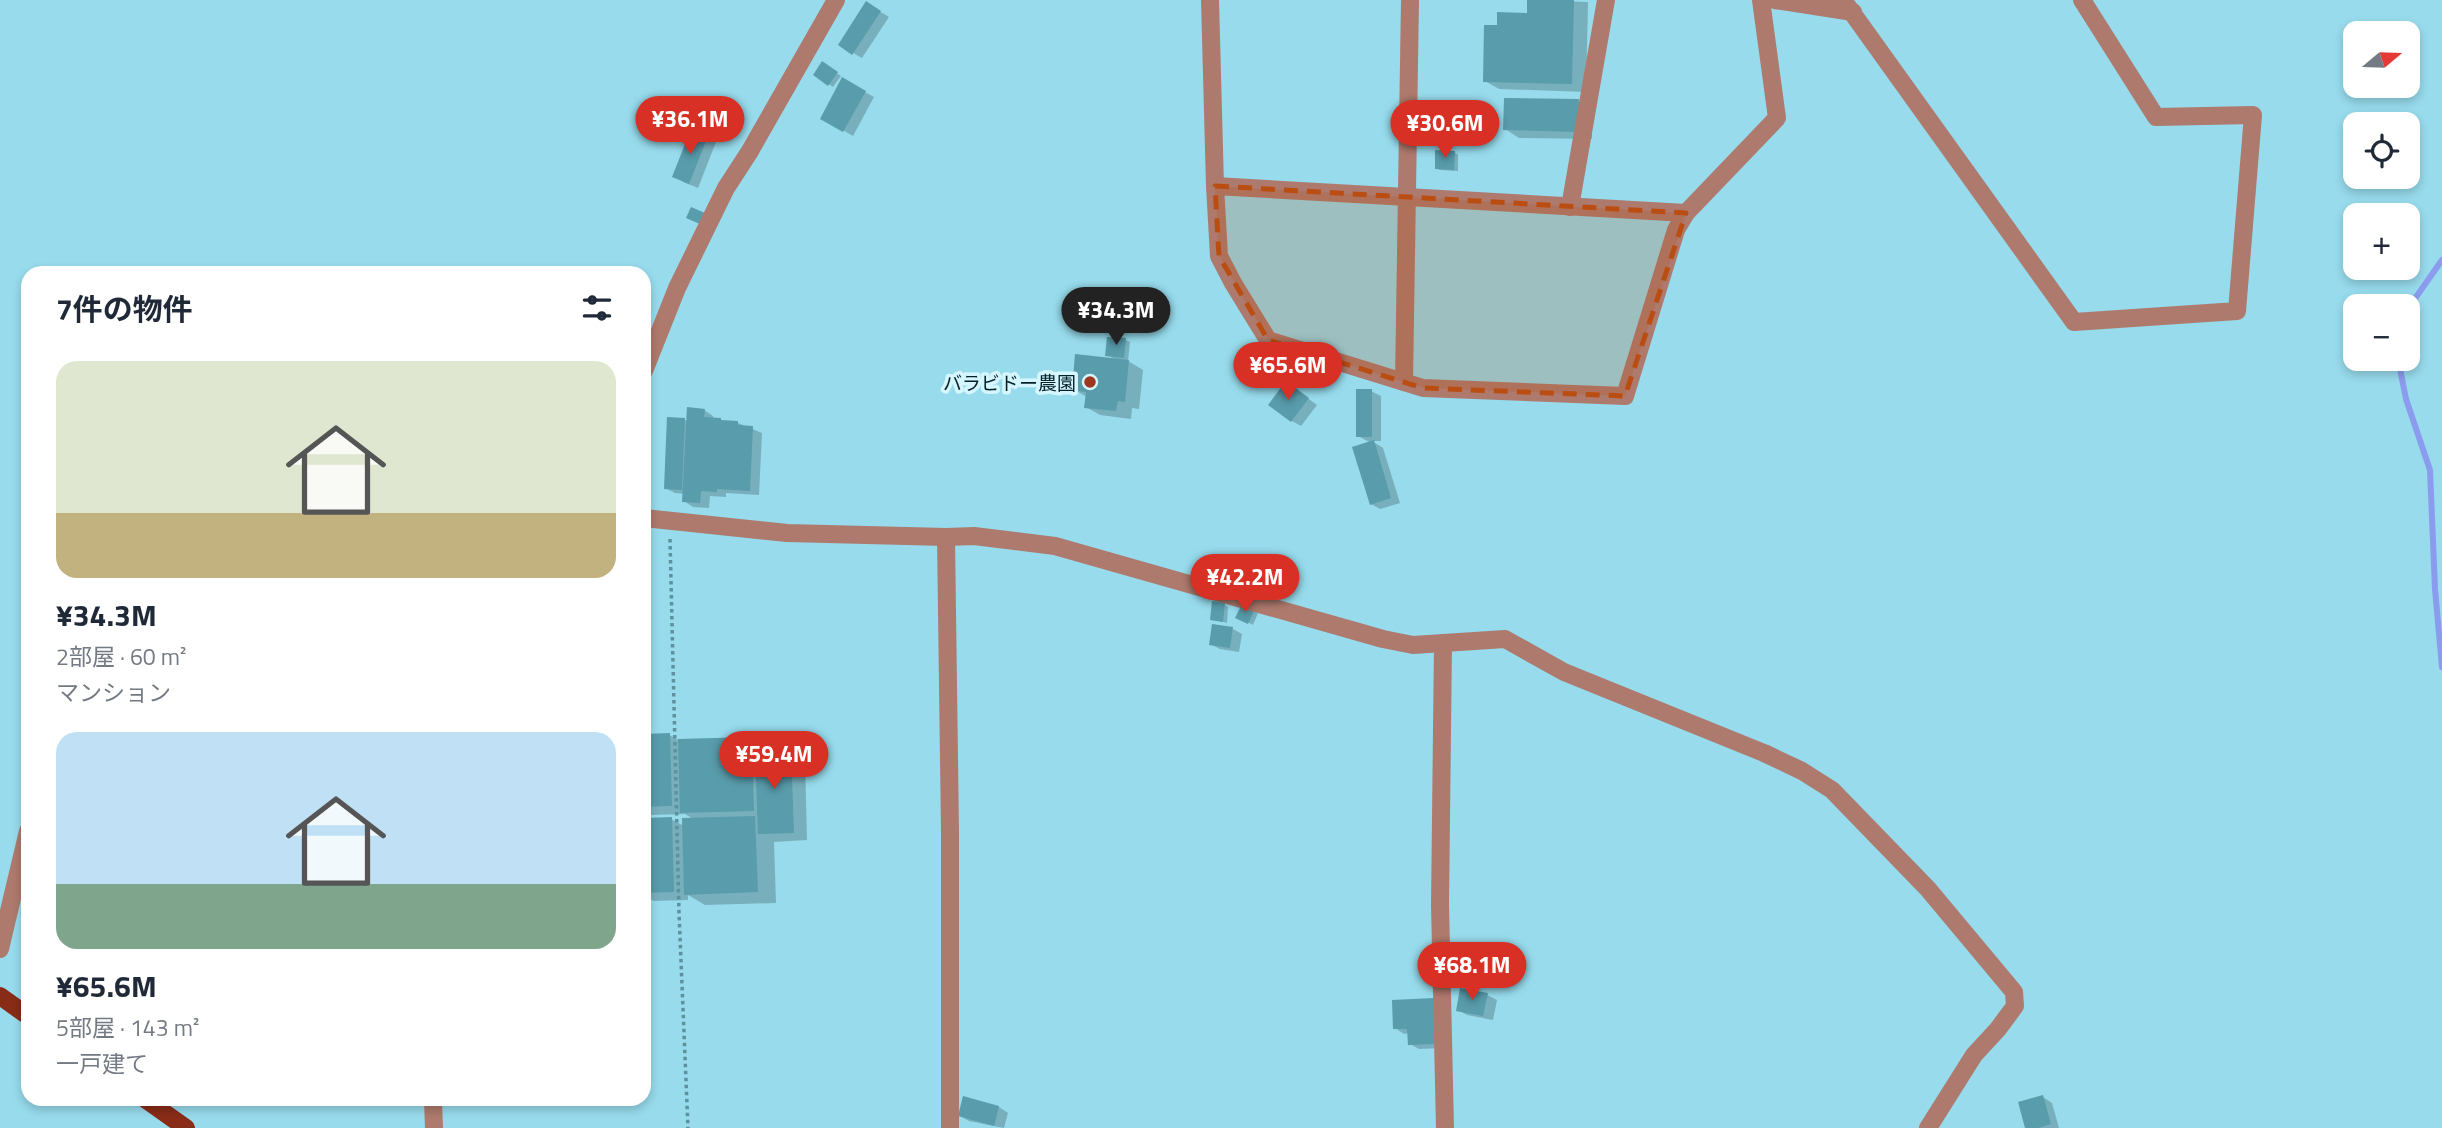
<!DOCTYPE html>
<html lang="ja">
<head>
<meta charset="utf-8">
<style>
	:root { --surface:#fff; --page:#f2f2f3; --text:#1f2937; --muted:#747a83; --accent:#d93025 }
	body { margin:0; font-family:"Titillium Web","Noto Sans JP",sans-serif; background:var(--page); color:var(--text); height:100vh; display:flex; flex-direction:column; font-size:26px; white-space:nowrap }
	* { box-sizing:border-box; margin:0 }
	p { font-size:23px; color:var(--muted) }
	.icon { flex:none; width:38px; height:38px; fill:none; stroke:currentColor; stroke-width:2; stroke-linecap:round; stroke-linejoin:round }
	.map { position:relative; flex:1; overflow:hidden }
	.sheet { position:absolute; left:21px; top:266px; width:630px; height:840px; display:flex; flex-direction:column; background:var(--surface); border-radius:21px; box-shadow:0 4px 10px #0003 }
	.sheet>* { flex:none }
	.needle { width:46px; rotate:71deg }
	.buttons { position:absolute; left:2343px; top:21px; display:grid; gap:14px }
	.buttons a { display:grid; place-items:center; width:77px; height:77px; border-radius:14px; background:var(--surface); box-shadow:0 4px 10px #0003; font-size:35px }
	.price { position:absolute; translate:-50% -60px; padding:0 16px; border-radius:24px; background:var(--accent); color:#fff; font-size:23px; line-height:46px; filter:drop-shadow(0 2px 4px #0008) }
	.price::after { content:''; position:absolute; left:50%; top:42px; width:21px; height:16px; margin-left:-10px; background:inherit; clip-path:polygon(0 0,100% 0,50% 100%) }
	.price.on { background:#222; color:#fff }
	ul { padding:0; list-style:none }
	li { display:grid; align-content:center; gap:14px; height:371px; padding:0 35px }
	li span { display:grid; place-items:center; height:217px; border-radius:21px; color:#555 }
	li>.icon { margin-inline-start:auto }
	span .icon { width:126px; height:126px; fill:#fffc; stroke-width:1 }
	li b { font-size:30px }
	h2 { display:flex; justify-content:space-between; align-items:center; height:84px; padding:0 35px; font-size:30px }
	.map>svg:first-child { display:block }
	.shadow { fill:#0003; fill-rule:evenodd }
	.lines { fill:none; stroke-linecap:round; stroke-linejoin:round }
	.stream { stroke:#8b9cee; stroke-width:6 }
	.building { fill:#599cab }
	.path { stroke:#5d919e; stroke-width:3.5; stroke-dasharray:3.5 3.5; stroke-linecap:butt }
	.minor { stroke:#ae7a6d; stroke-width:18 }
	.major { stroke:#882c18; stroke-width:18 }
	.marked { fill:#ba4e12; fill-opacity:0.2; stroke:#ba4e12; stroke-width:5; stroke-dasharray:14 9; stroke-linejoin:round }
	.poi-dot { fill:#9f361e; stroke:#d5f6fe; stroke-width:2.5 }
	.labels { text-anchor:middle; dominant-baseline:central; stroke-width:7; stroke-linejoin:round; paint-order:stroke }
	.poi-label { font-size:19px; fill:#042128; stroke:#d5f6fe; text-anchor:end }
</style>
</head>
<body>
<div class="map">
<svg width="2442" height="1128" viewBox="0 0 2442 1128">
	<rect width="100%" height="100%" fill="#97dbec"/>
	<g class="shadow">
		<path d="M1529,0L1588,2L1586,92L1499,89L1485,81L1499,27L1529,15Z"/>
		<path d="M876,9L889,17L862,58L853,53Z"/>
		<path d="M823,64L841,76L833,87L815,75Z"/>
		<path d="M843,80L874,97L853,136L822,118Z"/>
		<path d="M1578,101L1592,109V139L1519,138L1505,129Z"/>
		<path d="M707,137L716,142L698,188L683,182Z"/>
		<path d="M1454,152L1458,155V171L1440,170L1436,168Z"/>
		<path d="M1126,340L1130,342L1128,361L1143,370L1139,409L1132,408L1131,419L1100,415L1086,407L1087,397L1073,389L1116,360L1107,355Z"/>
		<path d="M1295,389L1317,405L1301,426L1292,421Z"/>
		<path d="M1371,391L1381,396V441H1372L1383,448L1400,503L1380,509L1371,504V443L1358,436Z"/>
		<path d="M704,410L713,416V419L738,423L762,433L759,495L726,493V497L710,496L709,508L693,507L684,501L685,494L675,493L665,488L685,420L688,422Z"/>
		<path d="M1224,604L1228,607L1227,623L1212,619Z"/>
		<path d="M1254,611L1258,613L1253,625L1238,617Z"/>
		<path d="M1233,629L1242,634L1239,652L1220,649L1210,644Z"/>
		<path d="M644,735H669L680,741L751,738L771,751H790L805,759L807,840L774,842L776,903L705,905L688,895V900L654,901L644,897ZM645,812L650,815L685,814L695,820L684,826L671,819L645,820Z"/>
		<path d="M1487,995L1497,1000L1493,1020L1467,1015L1458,1010Z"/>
		<path d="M1394,1001L1445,1048L1419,1049L1410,1044L1409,1033L1404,1034L1395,1028Z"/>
		<path d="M2043,1097L2052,1103L2059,1128H2027Z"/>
		<path d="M999,1107L1008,1113L1004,1128L969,1121L960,1116Z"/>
	</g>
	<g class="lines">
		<g class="stream">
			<path d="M2408,316L2414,300L2442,260"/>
			<path d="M2398,359L2406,399L2430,470L2435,589L2442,667"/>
		</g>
	</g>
	<g class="building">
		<path d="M1527,0H1574L1572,84L1483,82L1484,25H1497V12L1527,13Z"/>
		<path d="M866,1L881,11L852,55L838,45Z"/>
		<path d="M822,61L838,72L828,86L813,75Z"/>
		<path d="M842,77L866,91L843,132L820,119Z"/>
		<path d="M1504,98L1579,99L1578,132L1503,130Z"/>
		<path d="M691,129L708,136L689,184L672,177Z"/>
		<path d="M1435,150L1455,151L1454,170L1435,169Z"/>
		<path d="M691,207L705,213L700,224L686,218Z"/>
		<path d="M1107,337L1126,338L1124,358L1105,356Z"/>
		<path d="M1075,354L1129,360L1125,402L1118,401L1116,411L1084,408L1086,392L1072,390Z"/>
		<path d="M1286,381L1309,398L1291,422L1268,405Z"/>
		<rect x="1356" y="389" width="16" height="48"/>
		<path d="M687,407L705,409L704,417L721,418V420L738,421V425L753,426L750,491L717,489V492L701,491L700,503L682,502Z"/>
		<path d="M667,417L685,418L682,490L664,489Z"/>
		<path d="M1374,440L1391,498L1370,505L1352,447Z"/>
		<path d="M1212,601L1225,603L1223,622L1210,620Z"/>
		<path d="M1242,604L1255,609L1248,624L1235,618Z"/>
		<path d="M1212,624L1233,627L1230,648L1209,645Z"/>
		<path d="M670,733L672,806L644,807V734Z"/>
		<path d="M752,737L754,811L680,813L678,739Z"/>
		<path d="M791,749L794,833L758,834L755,750Z"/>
		<path d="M755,816L758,892L684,895L682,818Z"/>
		<path d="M672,817L674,892L644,893V818Z"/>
		<path d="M1460,988L1488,993L1483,1016L1456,1011Z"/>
		<path d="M1434,998L1436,1044L1408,1045L1407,1029H1393L1392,1000Z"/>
		<path d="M2043,1095L2051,1124L2038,1128H2025L2018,1102Z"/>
		<path d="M963,1096L999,1106L994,1126L958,1116Z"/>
	</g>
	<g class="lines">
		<path class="path" d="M670,539L679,913L688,1128"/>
		<g class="minor">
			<path d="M1210,0L1215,186L1219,256L1233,283L1268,340L1423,388L1625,396L1676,230L1686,213L1777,118L1761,0"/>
			<path d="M1775,0L1853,12"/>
			<path d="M1843,0L2074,322L2237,311L2253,115L2156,117L2082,0"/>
			<path d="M1215,186L1686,213"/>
			<path d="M1570,207L1606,0"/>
			<path d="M644,371L677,288L726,188L750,151L836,0"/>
			<path d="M1404,382L1410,0"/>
			<path d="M644,518L787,533L946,537L974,536L1055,546L1383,639L1413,645L1505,639L1564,672L1764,753L1802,771L1832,790L1928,889L2014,992L2015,1006L1998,1029L1974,1055L1928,1128"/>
			<path d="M946,537L950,832V1128"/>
			<path d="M1443,643L1440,905L1445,1128"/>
			<path d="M0,949L28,831"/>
			<path d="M433,1099L434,1128"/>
		</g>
		<g class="major">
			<path d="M0,996L28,1016"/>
			<path d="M145,1099L186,1128"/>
		</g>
	</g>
	<path class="marked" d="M1215,186L1686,213L1625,396L1423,388L1268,340L1219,256Z"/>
	<circle class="poi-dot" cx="1090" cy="382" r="7"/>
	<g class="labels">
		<g class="poi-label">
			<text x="1076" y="382">バラビドー農園</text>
		</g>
	</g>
</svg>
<div class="buttons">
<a><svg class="needle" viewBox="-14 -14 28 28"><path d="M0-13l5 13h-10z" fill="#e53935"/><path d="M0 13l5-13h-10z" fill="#747a83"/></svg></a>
<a><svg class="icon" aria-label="locate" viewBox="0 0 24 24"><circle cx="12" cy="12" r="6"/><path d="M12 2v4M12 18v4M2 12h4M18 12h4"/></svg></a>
<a>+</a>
<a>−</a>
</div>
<b class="price" style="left:690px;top:156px">¥36.1M</b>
<b class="price" style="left:1445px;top:160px">¥30.6M</b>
<b class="price on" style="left:1116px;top:347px">¥34.3M</b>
<b class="price" style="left:1288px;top:402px">¥65.6M</b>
<b class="price" style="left:1245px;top:614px">¥42.2M</b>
<b class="price" style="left:774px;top:791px">¥59.4M</b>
<b class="price" style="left:1472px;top:1002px">¥68.1M</b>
<section class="sheet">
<h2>7件の物件<svg class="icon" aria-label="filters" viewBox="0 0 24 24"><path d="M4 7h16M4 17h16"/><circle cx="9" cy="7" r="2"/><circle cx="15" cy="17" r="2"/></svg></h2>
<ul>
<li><span style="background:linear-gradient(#dfe7d0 70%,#c2b280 0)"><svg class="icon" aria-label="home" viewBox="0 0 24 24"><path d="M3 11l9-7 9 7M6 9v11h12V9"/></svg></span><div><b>¥34.3M</b><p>2部屋 · 60 m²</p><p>マンション</p></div></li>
<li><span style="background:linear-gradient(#bfe0f5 70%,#7fa58c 0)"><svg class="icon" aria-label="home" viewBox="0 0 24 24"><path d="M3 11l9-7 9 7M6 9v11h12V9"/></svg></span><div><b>¥65.6M</b><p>5部屋 · 143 m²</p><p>一戸建て</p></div></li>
</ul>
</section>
</div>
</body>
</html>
